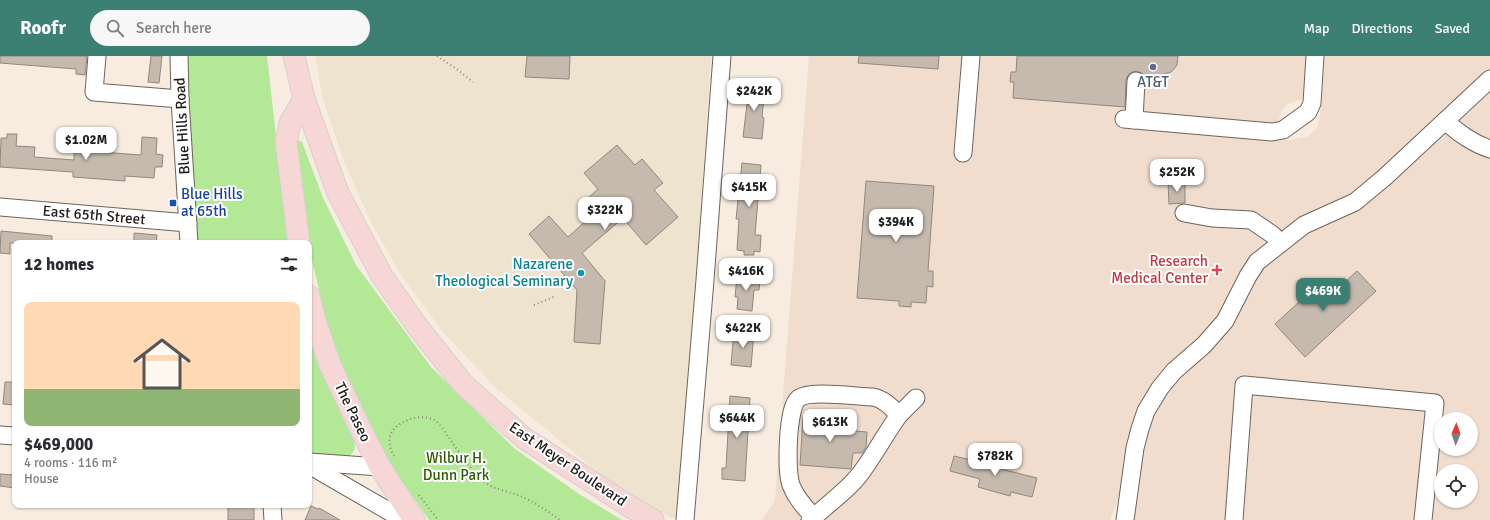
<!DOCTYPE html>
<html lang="en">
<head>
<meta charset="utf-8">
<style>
	:root { --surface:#fff; --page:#f7f7f7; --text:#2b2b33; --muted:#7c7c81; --line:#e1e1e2; --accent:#3c8074 }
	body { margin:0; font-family:Signika,sans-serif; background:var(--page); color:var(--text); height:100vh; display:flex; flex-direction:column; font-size:15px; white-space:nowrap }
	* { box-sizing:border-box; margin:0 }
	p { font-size:13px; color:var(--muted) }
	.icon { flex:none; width:22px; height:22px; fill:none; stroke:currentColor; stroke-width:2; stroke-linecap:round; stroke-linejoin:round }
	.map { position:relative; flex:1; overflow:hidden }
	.panel { position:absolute; left:12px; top:184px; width:300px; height:268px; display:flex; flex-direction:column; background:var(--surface); border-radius:8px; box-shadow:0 1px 3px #0004 }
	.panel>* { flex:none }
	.needle { width:26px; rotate:2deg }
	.fabs { position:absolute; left:1434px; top:356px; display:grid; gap:8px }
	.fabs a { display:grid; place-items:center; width:44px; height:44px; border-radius:50%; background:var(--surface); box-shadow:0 1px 3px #0004; font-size:20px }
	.price { position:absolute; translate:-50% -34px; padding:0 9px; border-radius:8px; background:#fff; color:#222; font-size:13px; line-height:26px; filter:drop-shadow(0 1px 2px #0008) }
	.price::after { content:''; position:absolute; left:50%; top:24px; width:12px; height:9px; margin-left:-6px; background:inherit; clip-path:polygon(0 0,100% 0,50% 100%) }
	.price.selected { background:var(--accent); color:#fff }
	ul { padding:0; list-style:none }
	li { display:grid; align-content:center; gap:8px; height:212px; padding:0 12px }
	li+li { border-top:1px solid var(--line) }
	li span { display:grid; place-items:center; height:124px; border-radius:8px; color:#555 }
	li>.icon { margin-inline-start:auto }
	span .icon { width:72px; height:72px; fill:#fffc; stroke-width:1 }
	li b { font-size:17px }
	h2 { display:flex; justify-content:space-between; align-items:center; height:48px; padding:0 12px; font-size:17px }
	header { display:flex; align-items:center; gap:24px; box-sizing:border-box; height:56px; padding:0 20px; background:var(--accent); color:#fff }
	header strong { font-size:19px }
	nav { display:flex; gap:22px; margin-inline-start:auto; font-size:14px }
	.search { width:280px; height:36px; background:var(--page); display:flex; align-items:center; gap:10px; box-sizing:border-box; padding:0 14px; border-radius:22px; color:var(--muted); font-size:15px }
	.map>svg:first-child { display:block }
	.built { fill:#f0ddcd; fill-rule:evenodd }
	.education { fill:#ede3ce }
	.green { fill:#b2e896 }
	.building { fill:#c6baaf; stroke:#92877d }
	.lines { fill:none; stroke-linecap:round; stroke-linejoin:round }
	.minor-casing { stroke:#6e635a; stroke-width:19 }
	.major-casing { stroke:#d2d1d1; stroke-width:23 }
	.path { stroke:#8d857d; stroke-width:2; stroke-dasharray:1 3; stroke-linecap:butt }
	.minor { stroke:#fff; stroke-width:17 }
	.major { stroke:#f6d7d6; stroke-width:21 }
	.service-dot { fill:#5c6f8a; stroke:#fff; stroke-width:1.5 }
	.transit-dot { fill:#1a4fb4; stroke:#fff; stroke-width:1.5 }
	.health-dot { fill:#e0444e; stroke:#fff; stroke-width:1.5 }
	.culture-dot { fill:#0f9aa8; stroke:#fff; stroke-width:1.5 }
	.labels { text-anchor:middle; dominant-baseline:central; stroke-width:4; stroke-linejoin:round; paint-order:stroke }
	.service-label { font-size:15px; fill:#4e5e75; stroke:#fff }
	.street-label { font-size:15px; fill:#201b18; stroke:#fff }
	.transit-label { font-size:15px; fill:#164399; stroke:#fff; text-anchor:start }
	.health-label { font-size:15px; fill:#be3a42; stroke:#fff; text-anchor:end }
	.culture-label { font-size:15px; fill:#0d838f; stroke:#fff; text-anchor:end }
	.park-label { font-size:15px; fill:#2c5b00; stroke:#fff }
</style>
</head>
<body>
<header>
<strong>Roofr</strong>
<div class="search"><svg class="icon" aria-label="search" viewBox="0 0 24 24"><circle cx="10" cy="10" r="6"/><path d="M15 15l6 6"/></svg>Search here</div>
<nav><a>Map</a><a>Directions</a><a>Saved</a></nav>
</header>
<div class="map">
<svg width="1490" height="464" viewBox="0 0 1490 464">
	<rect width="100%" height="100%" fill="#f8ece0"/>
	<path class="built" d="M809,0H1309L1306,38L1302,43L1293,46L1286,49L1281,55L1279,64L1275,69L1146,73L1289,84L1307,81L1317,72L1320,59L1325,0H1490V464H1133L1148,368L1110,464H762L775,444ZM1441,363H1471V393H1441ZM1441,415H1471V445H1441Z"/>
	<path class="education" d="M315,0H711L680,460L672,462L615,430L496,332L443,276L403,222L372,168L345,108L323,43Z"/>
	<g class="green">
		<path d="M188,0H267L288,187H195Z"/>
		<path d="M297,84L302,86L323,142L356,209L431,311L515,393L579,438L622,464H429L413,441L384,398L347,322L327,267L309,192Z"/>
		<path d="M309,274L328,328L354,385C356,392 355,395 349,400L309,398Z"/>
	</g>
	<g class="building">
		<path d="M0,0H87L85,19L76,18V13L0,7Z"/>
		<path d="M151,0H162L159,27L148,26Z"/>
		<path d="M527,0H570L569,23L525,21Z"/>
		<path d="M859,0H939L938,13L858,7Z"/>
		<path d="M1017,0H1178L1177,9L1174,13L1171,16L1160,19V21H1145L1142,17L1137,15L1132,16L1128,19L1126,24L1125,51L1013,42L1014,26H1010L1011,16H1016Z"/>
		<path d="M745,28L765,30L762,61L764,62L762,83L743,81L748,40H744Z"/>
		<path d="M7,78H17L16,90L35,91L34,101L74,104V94L141,99L142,81L157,82L156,98L163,99L162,111H155L154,122L125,120V125L73,121V116L0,111L1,82H7Z"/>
		<path d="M617,89L635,109L642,103L663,127L654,134L678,161L646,189L623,162L582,197L605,225L600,288L574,286L577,234L529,178L549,160L568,181L597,155L587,143L598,133L584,117Z"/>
		<path d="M742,107L761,109L760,121L768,122L767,133L759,132L755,179H761L760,196L754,195V199H744V195L737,194L739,163H736Z"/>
		<path d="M866,125L934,130L928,215H933V231L927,230L926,247L911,246V251L899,250V245L857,242Z"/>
		<path d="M1168,126H1185V147L1169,148Z"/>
		<path d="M1,175L52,180V187H10V198L0,197Z"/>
		<path d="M134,177L157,179L156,187H134Z"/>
		<path d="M1357,215L1376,235L1305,301L1275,268L1322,225L1333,237Z"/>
		<path d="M737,221L760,223L759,234H754L752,255L737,253L738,241H735Z"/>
		<path d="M734,275L754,276L751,311L731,309Z"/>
		<path d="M5,326H15V349L3,348Z"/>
		<path d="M730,340L750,342L745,425L722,423V412H726Z"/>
		<path d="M803,361L855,365L854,375L867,376L866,391L862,397H853L851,413L800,409Z"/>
		<path d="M954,400L984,407L985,404L1003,408L1001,413L1037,422L1032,441L1011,436L1010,440L978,431L980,423L950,415Z"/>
		<path d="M0,418L15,419V432L0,430Z"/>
		<rect x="228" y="449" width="26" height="15"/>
		<path d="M311,450L318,453L319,452L340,464H305Z"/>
	</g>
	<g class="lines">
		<g class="minor-casing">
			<g id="minor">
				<path d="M97,0L94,36L180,43"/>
				<path d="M179,0L180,43L189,187"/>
				<path d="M1124,63L1272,76L1283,74L1308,56L1312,47L1315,0"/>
				<path d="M1134,64L1136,25"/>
				<path d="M1445,65C1459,77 1472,87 1490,93"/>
				<path d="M963,97L971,0"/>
				<path d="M0,151L188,167"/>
				<path d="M1184,157L1212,162L1251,164L1273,179L1280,187"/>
				<path d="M899,359L916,342"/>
				<path d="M0,379L15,380"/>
				<path d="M309,406L380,411"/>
				<path d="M309,409L404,464"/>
				<path d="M272,449L273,464"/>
				<path d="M685,464L705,224L722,0"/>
				<path d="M810,464L814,461C830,446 851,432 863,414C876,396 886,377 899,359C891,351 884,343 873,341C858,341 808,333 798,343C787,352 786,415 791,429C796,442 804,451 814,461"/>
				<path d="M1125,464L1135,392L1140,373L1146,355L1160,332L1174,315L1204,289L1225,265L1248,220L1257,206L1304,169L1355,146L1385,121L1490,23"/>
				<path d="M1234,464L1244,329L1435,347L1423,464"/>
			</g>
		</g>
		<g class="major-casing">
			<g id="major">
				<path d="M294,0L304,43L338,137L382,220L417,270L463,328L524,382L629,450L653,464"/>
				<path d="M299,187L286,86L290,67L304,43"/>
				<path d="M309,240L315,265L330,309L362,376L380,411L414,464"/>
			</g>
		</g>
		<g class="path">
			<path d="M437,0L458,14L473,26"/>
			<path d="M534,249L556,240"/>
			<path d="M394,400C390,393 387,382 393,374C402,364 421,357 434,364C441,368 445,377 450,383C461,399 473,419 489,429C497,434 507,435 515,438C532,444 546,454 560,464"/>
			<path d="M419,439L438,464"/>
		</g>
		<use href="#minor" class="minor"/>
		<use href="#major" class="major"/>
	</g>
	<circle class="service-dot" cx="1153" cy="11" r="4"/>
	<rect class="transit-dot" x="169" y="143" width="8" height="8" rx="2"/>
	<path class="health-dot" d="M1215 208h4v4h4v4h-4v4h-4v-4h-4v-4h4z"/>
	<circle class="culture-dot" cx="581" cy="217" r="4"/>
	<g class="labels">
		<g class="service-label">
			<text x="1153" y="26">AT&amp;T</text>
		</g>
		<g class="street-label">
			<text transform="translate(182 70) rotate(-93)">Blue Hills Road</text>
			<text transform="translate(94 159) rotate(5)">East 65th Street</text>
			<text transform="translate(353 356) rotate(64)">The Paseo</text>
			<text transform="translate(568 408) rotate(34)">East Meyer Boulevard</text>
		</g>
		<g class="transit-label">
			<text x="181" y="138">Blue Hills<tspan x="181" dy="17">at 65th</tspan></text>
		</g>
		<g class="health-label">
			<text x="1208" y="205">Research<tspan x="1208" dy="17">Medical Center</tspan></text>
		</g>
		<g class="culture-label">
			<text x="573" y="208">Nazarene<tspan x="573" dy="17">Theological Seminary</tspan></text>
		</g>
		<g class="park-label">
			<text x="456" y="402">Wilbur H.<tspan x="456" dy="17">Dunn Park</tspan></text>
		</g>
	</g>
</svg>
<div class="fabs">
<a><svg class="needle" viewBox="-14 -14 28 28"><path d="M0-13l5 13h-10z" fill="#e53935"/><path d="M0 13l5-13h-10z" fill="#7c7c81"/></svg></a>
<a><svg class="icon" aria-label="locate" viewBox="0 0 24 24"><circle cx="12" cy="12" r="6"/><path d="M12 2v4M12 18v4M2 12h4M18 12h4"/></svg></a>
</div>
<b class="price" style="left:754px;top:56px">$242K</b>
<b class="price" style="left:86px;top:105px">$1.02M</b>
<b class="price" style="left:1177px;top:137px">$252K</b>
<b class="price" style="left:749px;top:152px">$415K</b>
<b class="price" style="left:605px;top:175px">$322K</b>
<b class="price" style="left:896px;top:187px">$394K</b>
<b class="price" style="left:746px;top:236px">$416K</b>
<b class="price selected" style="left:1323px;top:256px">$469K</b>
<b class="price" style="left:743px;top:293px">$422K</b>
<b class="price" style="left:737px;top:383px">$644K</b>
<b class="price" style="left:830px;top:387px">$613K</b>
<b class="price" style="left:995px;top:421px">$782K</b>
<section class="panel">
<h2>12 homes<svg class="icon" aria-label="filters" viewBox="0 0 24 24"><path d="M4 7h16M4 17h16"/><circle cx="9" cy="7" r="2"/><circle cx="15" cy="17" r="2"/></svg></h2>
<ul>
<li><span style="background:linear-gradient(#ffd9b3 70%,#8fb573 0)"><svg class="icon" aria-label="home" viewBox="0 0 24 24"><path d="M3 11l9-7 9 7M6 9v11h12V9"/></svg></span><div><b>$469,000</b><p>4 rooms · 116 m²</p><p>House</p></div></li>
</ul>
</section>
</div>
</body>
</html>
